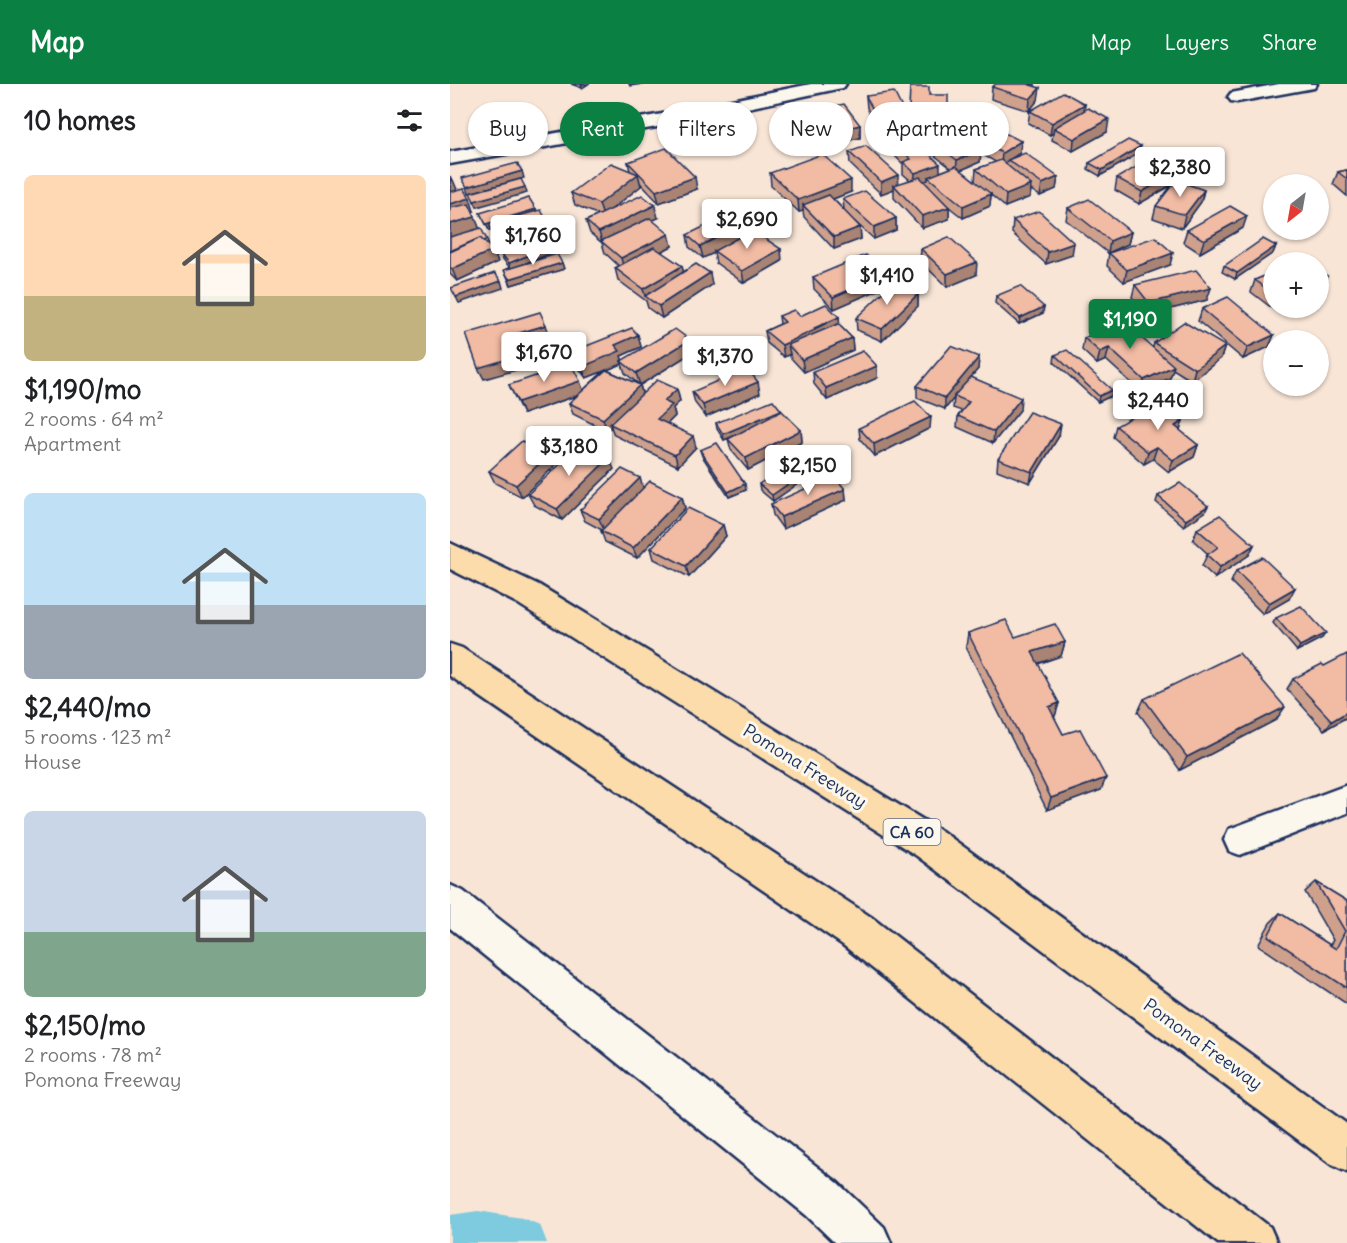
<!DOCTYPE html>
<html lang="en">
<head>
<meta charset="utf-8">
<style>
	:root { --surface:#fff; --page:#f2f2f2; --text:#202124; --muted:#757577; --accent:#0b8043 }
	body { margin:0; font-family:Delius,sans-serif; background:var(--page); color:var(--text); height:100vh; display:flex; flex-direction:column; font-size:22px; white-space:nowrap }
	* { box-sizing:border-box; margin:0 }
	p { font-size:20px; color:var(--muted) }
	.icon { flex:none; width:33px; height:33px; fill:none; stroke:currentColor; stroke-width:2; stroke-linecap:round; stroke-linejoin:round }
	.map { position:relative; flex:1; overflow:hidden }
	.drawer { display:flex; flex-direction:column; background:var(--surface); width:450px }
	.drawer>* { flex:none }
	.banner { position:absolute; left:18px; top:18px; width:570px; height:54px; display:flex; gap:12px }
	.needle { width:39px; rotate:211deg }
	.tools { position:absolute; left:813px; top:90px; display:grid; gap:12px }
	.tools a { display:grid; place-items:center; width:66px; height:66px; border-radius:50%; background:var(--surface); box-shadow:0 2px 4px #0004; font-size:30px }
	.price { position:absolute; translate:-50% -51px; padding:0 14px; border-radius:6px; background:#fff; color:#222; font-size:20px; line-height:39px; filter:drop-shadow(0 2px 3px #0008) }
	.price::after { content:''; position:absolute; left:50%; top:36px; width:18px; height:14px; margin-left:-9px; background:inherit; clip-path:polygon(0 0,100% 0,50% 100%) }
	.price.selected { background:var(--accent); color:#fff }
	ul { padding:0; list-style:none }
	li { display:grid; align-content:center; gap:12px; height:318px; padding:0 24px }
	li span { display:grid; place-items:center; height:186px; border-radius:9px; color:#555 }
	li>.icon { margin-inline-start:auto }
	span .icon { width:108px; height:108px; fill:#fffc; stroke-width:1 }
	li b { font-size:26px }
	h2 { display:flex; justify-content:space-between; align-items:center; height:72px; padding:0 24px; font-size:26px }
	.tag { padding:0 21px; border-radius:27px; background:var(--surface); box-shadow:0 2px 4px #0004; font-size:21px; line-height:54px }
	.tag.selected { background:var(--accent); color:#fff }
	header { display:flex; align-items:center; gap:36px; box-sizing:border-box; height:84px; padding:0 30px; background:var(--accent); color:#fff }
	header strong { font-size:28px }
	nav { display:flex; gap:33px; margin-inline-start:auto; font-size:21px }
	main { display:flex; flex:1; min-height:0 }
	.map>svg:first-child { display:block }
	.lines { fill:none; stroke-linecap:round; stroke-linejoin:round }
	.canal { fill:#7ecade; fill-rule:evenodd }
	.minor-casing { stroke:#1b2f5e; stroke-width:5 }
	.tertiary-casing { stroke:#1b2f5e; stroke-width:5 }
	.motorway-casing { stroke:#1b2f5e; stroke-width:5 }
	.minor { fill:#fbf7ec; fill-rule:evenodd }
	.tertiary { fill:#fbf7ec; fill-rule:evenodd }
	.motorway { fill:#fcdcab; fill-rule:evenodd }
	.wall { fill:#cfa18d; stroke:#1b2f5e; stroke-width:1.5; fill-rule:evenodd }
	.shaded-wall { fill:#a98373; stroke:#1b2f5e; stroke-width:1.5 }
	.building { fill:#f1bba4; stroke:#1b2f5e; stroke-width:1.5 }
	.labels { text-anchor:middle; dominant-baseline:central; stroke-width:6; stroke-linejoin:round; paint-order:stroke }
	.shield { fill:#fbf7ec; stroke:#5e6b89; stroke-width:1.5 }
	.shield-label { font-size:16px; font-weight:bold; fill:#1b2f5e }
	.street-label { font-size:18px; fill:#1b2f5e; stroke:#fbf7ec }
</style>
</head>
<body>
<header>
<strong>Map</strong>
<nav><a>Map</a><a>Layers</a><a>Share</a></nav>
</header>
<main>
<section class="drawer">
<h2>10 homes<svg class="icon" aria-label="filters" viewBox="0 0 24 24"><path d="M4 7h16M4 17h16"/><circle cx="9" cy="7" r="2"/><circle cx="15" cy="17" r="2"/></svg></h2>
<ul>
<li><span style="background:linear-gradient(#ffd9b3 65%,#c2b280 0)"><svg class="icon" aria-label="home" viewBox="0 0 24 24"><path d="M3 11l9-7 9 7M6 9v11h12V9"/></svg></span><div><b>$1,190/mo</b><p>2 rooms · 64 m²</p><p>Apartment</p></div></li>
<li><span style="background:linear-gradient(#bfe0f5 60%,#9aa5b1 0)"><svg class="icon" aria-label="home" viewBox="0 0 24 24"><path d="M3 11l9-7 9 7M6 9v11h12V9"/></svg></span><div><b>$2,440/mo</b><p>5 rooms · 123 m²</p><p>House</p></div></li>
<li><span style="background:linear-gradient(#c9d6e8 65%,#7fa58c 0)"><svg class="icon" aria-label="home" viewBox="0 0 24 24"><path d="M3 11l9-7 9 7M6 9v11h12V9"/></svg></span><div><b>$2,150/mo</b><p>2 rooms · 78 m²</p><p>Pomona Freeway</p></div></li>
</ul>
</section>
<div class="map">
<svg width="897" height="1159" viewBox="0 0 897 1159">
	<rect width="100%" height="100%" fill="#f8e5d6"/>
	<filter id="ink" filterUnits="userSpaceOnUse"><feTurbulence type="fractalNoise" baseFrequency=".0167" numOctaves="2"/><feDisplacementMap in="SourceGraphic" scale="12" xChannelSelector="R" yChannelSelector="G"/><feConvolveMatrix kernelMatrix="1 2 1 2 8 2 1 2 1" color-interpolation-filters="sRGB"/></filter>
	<g filter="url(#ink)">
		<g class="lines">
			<path class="canal" d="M28,1127L72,1134L90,1141L97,1159H0V1131Z"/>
			<g class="minor-casing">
				<g id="minor">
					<path d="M361,0H396L393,4L387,5L218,41L0,80V68L218,29Z"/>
					<path d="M829,0H867L864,4L858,5L787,18L781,17L778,13L781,9Z"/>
					<path d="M897,701V729L790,771L779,767L774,756L779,745Z"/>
				</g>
			</g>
			<g class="tertiary-casing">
				<path id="tertiary" d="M0,801L13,807L388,1099L434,1143L441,1159H385L356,1131L0,844Z"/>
			</g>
			<g class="motorway-casing">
				<g id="motorway">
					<path d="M0,459L89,501L493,748L897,1040V1088L882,1081L467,772L67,519L0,485Z"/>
					<path d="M0,560L12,564L421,833L820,1143L827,1159H768L393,861L0,592Z"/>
				</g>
			</g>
			<use href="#minor" class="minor"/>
			<use href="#tertiary" class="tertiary"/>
			<use href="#motorway" class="motorway"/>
		</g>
		<g class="wall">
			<path d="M121,0H138L132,4Z"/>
			<path d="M585,0L588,16L579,27L541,15L542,3Z"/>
			<path d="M460,3L479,11L498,27L497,39H459Z"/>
			<path d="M416,12L457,46L429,50L417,24Z"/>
			<path d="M635,20L634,27L657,48L623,67L602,56L603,49L600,51L578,39L580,27Z"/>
			<path d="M366,26L410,41V54L381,60L367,38Z"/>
			<path d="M323,36L372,47L373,60L342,69L324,49Z"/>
			<path d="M515,49L570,69L562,74L608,93L606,105L590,112L581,106L580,113L555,123L541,111L540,122L513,134L499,123V135L472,144L444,114V105L431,110L400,80L399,68L448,100L460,96L453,90V80L443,70V58L490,88L501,84L476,65V53L514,54ZM531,70L546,78L526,85L525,97L511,86L530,78Z"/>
			<path d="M689,69L650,92L638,85L639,79Z"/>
			<path d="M178,78L247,105L209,119L191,100V102L162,125L208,134L202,136L222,162L211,168L232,182L233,188L262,201L212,234L198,224L196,217L168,196L165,184L169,182L155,169L152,159L140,149L136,137L149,131L125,121L121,109L180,87Z"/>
			<path d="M731,85L728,97L754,106L751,118L732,144L703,134L706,122L722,101L689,120L665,106L667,94Z"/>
			<path d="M897,86V112L883,100L888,88Z"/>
			<path d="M320,89L401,108L383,115L394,126L393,115L446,134V146L424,155L404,137L410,143L411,155L384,165L354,133L353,127L349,128L321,102Z"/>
			<path d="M0,92L7,106L24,127H22L29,144L37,156L39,162L43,166L48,178L7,197L0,190Z"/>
			<path d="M618,124L681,148L678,160L658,169L616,136Z"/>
			<path d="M86,125L103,153L96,155L104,168L80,178L112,179L114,185L61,201L54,186L60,184L53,175L50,168L57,166L51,167L41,146H39L30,129Z"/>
			<path d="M302,136L303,147L332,177L294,199L266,179L264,169L253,174L239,163L237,151Z"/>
			<path d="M563,136L622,171L596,180L562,149Z"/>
			<path d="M793,144L750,169L733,158L737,146Z"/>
			<path d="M826,162L823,169L785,195L772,188L774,182Z"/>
			<path d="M471,165L526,191L497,203L470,177Z"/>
			<path d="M659,169L720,181L674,198L657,182Z"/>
			<path d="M824,188V224H827L823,225L801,208L805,196Z"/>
			<path d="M363,193L437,202L384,225L364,205Z"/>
			<path d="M685,201L757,216L696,231L682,213Z"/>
			<path d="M468,210V222L432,257L407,246L406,234Z"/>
			<path d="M546,212L593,229L569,240L545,219Z"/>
			<path d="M752,225L824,251L819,263L793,275L748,237Z"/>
			<path d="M329,232L389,233V241L402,254L403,266L354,288L340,273V270L334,273L317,259L315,247L330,240Z"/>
			<path d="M188,251L191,263L171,272L172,276L243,268L190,301L175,289L172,280L157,286L190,301L192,309L227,305L230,317L223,324L225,332L217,340L246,363L228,382L164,351L161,343L157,347L123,330L119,319L126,312L73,330L59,301L133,306L154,287L136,294L126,280L121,268Z"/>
			<path d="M634,254L703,263L704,259L775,262L771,274L742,297L723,285L720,294L691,308L656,276L647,280L632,266Z"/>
			<path d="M605,271L661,312L648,318L604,278Z"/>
			<path d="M529,273L528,285L521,293L570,326L543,359L507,343L508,332L512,327L503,324L504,314L495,325L467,314V302Z"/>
			<path d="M363,288L427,294L377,316L364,300Z"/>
			<path d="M242,308L310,309L256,333L245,319Z"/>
			<path d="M331,328L351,346L352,358L298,386L281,366L278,355L286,351L274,356L267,345L266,339Z"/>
			<path d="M666,342L730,347L748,361L744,373L719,388L703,375L694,380L663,353Z"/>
			<path d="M409,344H480L425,372L410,355Z"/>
			<path d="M609,352L580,399L547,386L548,375Z"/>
			<path d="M112,359L117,370L72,413L45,399L39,387L87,364Z"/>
			<path d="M250,366L296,406L279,413L252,372Z"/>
			<path d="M371,384L323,417L310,406L309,400Z"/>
			<path d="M164,385L112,436L84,421L78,410Z"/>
			<path d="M193,404L232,413L235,424L187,474L155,458L151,447L152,446L135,437L130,426Z"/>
			<path d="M395,405L396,416L333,445L323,431L321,420Z"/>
			<path d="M708,412L755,428L734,442L706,418Z"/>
			<path d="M273,441L276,452L239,493L204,475L201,464Z"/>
			<path d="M747,445L804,461L799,471L765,494L752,482L757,471L758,470L743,456Z"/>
			<path d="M786,487L839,515L813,530L781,498Z"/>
			<path d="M826,534L872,554L847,567L823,539Z"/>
			<path d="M518,549L615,558L611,572L588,580L609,619L605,632L604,633L613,650L651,706L597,726L516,563Z"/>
			<path d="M843,595L897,633L874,646L837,605Z"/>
			<path d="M694,615L826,636L730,686L688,628Z"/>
			<path d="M866,798L897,817V920L808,861L820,839L830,829L880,861L883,856L855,808Z"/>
		</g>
		<g class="shaded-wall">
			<path d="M131,0H138L132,4Z"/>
			<path d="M179,0H193L180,2Z"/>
			<path d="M590,4L588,16L579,27L580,15Z"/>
			<path d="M635,20L633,32L604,44L603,49L600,51L602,39Z"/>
			<path d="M457,34V46L429,50V38Z"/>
			<path d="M659,35L657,48L623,67L624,55Z"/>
			<path d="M410,41V54L381,60V48Z"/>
			<path d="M372,47L373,60L342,69L340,57Z"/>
			<path d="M571,57L570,69L551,81L552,69Z"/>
			<path d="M691,62L689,69L650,92L652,86Z"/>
			<path d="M531,66L530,78L506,88L507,76Z"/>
			<path d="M490,80V92L478,93V96L464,101L465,89Z"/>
			<path d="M731,85L728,97L689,120L692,108Z"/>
			<path d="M72,87L74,94L19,109L17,103Z"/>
			<path d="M188,90L191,102L153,132L149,120Z"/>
			<path d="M448,91V103L444,101V105L431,110V98Z"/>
			<path d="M245,93L247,105L209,119L206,107Z"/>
			<path d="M608,93L606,105L590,112L592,100Z"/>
			<path d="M3,96L8,108L0,111V97Z"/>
			<path d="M401,96V108L357,125L353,121V127L349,128L348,116Z"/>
			<path d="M581,101L580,113L555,123L556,111Z"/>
			<path d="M75,103L77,109L27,123L24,117Z"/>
			<path d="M754,106L751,118L732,144L735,131Z"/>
			<path d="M541,110L540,122L513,134V122Z"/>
			<path d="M20,114L24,127L0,134V120Z"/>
			<path d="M205,121L208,134L154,159L152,158L149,148Z"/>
			<path d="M499,123V135L472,144V132Z"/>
			<path d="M86,125L88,132L41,146H39L36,140Z"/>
			<path d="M797,132L793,144L750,169L754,156Z"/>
			<path d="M25,133L30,146L0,153V140Z"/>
			<path d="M446,134V146L424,155V143Z"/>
			<path d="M302,136L303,149L264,167V169L253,174L250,162Z"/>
			<path d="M99,141L103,153L51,167L46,155Z"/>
			<path d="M410,143L411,155L384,165V153Z"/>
			<path d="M681,148L678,160L658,169L660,157Z"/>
			<path d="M219,150L222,162L174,186L171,174Z"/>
			<path d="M624,159L622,171L596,180L598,168Z"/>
			<path d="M102,162L104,168L61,185L59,179Z"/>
			<path d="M826,162L823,169L785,195L787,189Z"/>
			<path d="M331,165L332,177L294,199L292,187Z"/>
			<path d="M43,166L48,178L7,197L2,185Z"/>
			<path d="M723,169L720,181L674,198L677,186Z"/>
			<path d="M527,178L526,191L497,203V190Z"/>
			<path d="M112,179L114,185L61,201L59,195Z"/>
			<path d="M232,182L235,194L195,212L193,205Z"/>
			<path d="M260,189L262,201L212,234L209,222Z"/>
			<path d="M436,190L437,202L384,225L383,213Z"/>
			<path d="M877,192L872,204L868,205V195Z"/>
			<path d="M51,197L53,204L9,219L6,213Z"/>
			<path d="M761,204L757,216L696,231L699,219Z"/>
			<path d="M468,210V222L432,257V245Z"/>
			<path d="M594,223L593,229L569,240L570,234Z"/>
			<path d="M389,233L390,245L338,261L340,270L334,273L332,261Z"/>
			<path d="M96,241L100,253L64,264L73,284L34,295L28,284L59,252Z"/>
			<path d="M188,251L191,263L171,272L173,278L171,277L172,280L136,294L132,283L165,261Z"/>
			<path d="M824,251L819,263L793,275L798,263Z"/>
			<path d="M402,254L403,266L354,288L352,276Z"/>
			<path d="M240,256L243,268L190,301L186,289Z"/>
			<path d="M775,262L771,274L742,297L745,285Z"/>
			<path d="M659,264L656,276L647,280L650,268Z"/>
			<path d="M529,273L528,285L505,312H504V314L495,325V314Z"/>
			<path d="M427,282V294L377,316L376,304Z"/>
			<path d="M724,282L720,294L691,308L694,296Z"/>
			<path d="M130,297L134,309L73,330L68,318Z"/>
			<path d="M308,298L310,309L256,333L253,321Z"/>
			<path d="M190,301L193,313L160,340L161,343L157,347L153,335Z"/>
			<path d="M227,305L230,317L223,324L225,332L210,347L207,335L214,317Z"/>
			<path d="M662,306L661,312L648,318L649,312Z"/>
			<path d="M571,314L570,326L543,359L544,348Z"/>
			<path d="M331,326V332L274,356L273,350Z"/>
			<path d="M481,333L480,344L425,372L424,360Z"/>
			<path d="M733,337L729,349L725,342Z"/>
			<path d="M611,340L609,352L580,399L582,388Z"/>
			<path d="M351,346L352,358L298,386L296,374Z"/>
			<path d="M243,352L246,363L228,382L225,371Z"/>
			<path d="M112,359L117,370L72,413L66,401Z"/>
			<path d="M748,361L744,373L719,388L723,376Z"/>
			<path d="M707,363L703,375L694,380L698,368Z"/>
			<path d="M159,374L164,385L112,436L107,425Z"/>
			<path d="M370,378L371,384L323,417L322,411Z"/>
			<path d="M190,394L194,406L154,446L149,435Z"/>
			<path d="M295,400L296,406L279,413L278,408Z"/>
			<path d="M395,405L396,416L333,445L331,433Z"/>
			<path d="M232,413L235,424L187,474L183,464Z"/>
			<path d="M758,422L755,428L734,442L736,436Z"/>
			<path d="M273,441L276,452L239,493L236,482Z"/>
			<path d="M804,461L799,471L765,494L770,483Z"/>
			<path d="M845,504L839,515L813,530L819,519Z"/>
			<path d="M876,549L872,554L847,567L850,562Z"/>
			<path d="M615,558L611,572L579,582L582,568Z"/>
			<path d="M609,619L605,632L595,636L599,623Z"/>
			<path d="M835,623L826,636L730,686L737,673Z"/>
			<path d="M897,628V633L874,646L882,637Z"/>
			<path d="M656,694L651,706L597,726L601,714Z"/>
		</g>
		<g class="building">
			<path d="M546,0H581L580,1L590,4L580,15L542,3Z"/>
			<path d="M460,3H479V11H498V27H459Z"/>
			<path d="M444,8L457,34L429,38L416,12Z"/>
			<path d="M613,8L635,20L602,39L580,27Z"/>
			<path d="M394,20L410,41L381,48L366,26Z"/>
			<path d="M638,24L659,35L624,55L604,44Z"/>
			<path d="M354,27L372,47L340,57L323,36Z"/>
			<path d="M533,38L571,57L552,69L515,49Z"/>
			<path d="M500,43L531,66L507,76L476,53Z"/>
			<path d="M460,52L490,80L465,89L453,78L461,75L443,58Z"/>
			<path d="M678,56L691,62L652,86L639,79Z"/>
			<path d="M416,62L448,91L431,98L399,68Z"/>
			<path d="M216,64L245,93L206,107L178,78Z"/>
			<path d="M575,69L608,93L592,100L558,76Z"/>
			<path d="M372,70L401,96L348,116L320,89Z"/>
			<path d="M707,71L731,85L692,108L667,94Z"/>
			<path d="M551,76L581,101L556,111L526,85Z"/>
			<path d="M67,79L72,87L17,103L12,94Z"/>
			<path d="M161,79L188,90L149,120L121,109Z"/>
			<path d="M506,82L541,110L513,122L478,93Z"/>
			<path d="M897,86V95L888,88Z"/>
			<path d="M470,93L499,123L472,132L444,101Z"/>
			<path d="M71,95L75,103L24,117L20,109Z"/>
			<path d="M726,96L754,106L735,131L706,122Z"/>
			<path d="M14,104L20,114L0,120V108Z"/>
			<path d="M415,107L446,134L424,143L393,115Z"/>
			<path d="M192,111L205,121L149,148L136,137Z"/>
			<path d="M379,111L410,143L384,153L353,121Z"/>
			<path d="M79,114L86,125L36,140L30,129Z"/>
			<path d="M639,115L681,148L660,157L618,124Z"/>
			<path d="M19,120L25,133L0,140V124Z"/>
			<path d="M780,122L797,132L754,156L737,146Z"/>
			<path d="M91,126L99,141L46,155L39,140Z"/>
			<path d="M288,126L302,136L250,162L237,151Z"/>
			<path d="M589,127L624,159L598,168L563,136Z"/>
			<path d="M200,134L219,150L171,174L151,157Z"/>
			<path d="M31,144L37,156L33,157L30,154L0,167V153Z"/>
			<path d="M302,146L331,165L292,187L264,167Z"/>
			<path d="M92,152L102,162L59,179L50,168Z"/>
			<path d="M499,153L527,178L497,190L471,165Z"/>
			<path d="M705,153L723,169L677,186L659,169Z"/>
			<path d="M30,154L43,166L2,185L0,183V168Z"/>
			<path d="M813,155L826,162L787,189L774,182Z"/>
			<path d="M204,163L232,182L193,205L165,184Z"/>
			<path d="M107,170L112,179L59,195L54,186Z"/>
			<path d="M416,171L436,190L383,213L363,193Z"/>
			<path d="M854,174L859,178H845Z"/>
			<path d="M246,180L260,189L209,222L195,212Z"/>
			<path d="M868,185L877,192L868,195Z"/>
			<path d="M746,186L761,204L699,219L685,201Z"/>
			<path d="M824,188V210L805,196Z"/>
			<path d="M45,189L51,197L6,213L1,204Z"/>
			<path d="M443,199L468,210L432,245L406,234Z"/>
			<path d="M570,202L594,223L570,234L546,212Z"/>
			<path d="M778,213L824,251L798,263L752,225Z"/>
			<path d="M376,220L389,233L364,244L365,246L332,261L315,247L335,238L329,232L344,226L350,232Z"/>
			<path d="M90,228L96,241L59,252L68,272L28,284L16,250Z"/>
			<path d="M672,237L724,282L694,296L659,264L650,268L634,254Z"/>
			<path d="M734,238L775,262L745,285L704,259Z"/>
			<path d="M388,240L402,254L352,276L338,261Z"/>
			<path d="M182,244L188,251L165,261L170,267L132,283L121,268Z"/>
			<path d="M225,245L240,256L186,289L171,277Z"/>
			<path d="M501,262L529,273L495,314L467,302Z"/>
			<path d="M617,266L662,306L649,312L605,271Z"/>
			<path d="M413,267L427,282L376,304L363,288Z"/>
			<path d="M121,280L130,297L68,318L59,301Z"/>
			<path d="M297,284L308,298L253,321L242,308Z"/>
			<path d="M156,286L190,301L153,335L119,319Z"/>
			<path d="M521,293L571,314L544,348L508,332L519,318L504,312Z"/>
			<path d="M207,296L227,305L214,317L222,321L207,335L243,352L225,371L160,340Z"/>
			<path d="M323,316L331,326L273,350L266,339Z"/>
			<path d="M465,317L481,333L424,360L409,344Z"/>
			<path d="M709,318L733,337L725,342L748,361L723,376L707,363L698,368L666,342Z"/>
			<path d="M332,327L351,346L296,374L278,355Z"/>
			<path d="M579,328L611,340L582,388L548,375Z"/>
			<path d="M100,352L112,359L66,401L39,387L72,357L87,364Z"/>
			<path d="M267,359L295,400L278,408L250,366Z"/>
			<path d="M132,360L159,374L107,425L78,410Z"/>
			<path d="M357,368L370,378L322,411L309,400Z"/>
			<path d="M172,385L190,394L149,435L130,426Z"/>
			<path d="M384,392L395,405L331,433L321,420Z"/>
			<path d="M200,397L232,413L183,464L151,447Z"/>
			<path d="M730,399L758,422L736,436L708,412Z"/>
			<path d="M238,424L273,441L236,482L201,464Z"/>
			<path d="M770,431L804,461L770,483L757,471L768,463L747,445Z"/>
			<path d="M812,473L845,504L819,519L786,487Z"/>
			<path d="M851,522L876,549L850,562L826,534Z"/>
			<path d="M556,536L565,553L605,540L615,558L582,568L609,619L599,623L613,650L630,645L656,694L601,714L518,549Z"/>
			<path d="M789,569L835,623L737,673L694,615Z"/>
			<path d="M897,570V628L882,637L843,595L872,580L874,582Z"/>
			<path d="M866,798L897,817V904L818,852L830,829L886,865L895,847Z"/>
		</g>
	</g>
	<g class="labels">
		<rect class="shield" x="433.5" y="735" width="57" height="26" rx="4.5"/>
		<g class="shield-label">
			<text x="462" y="748">CA 60</text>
		</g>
		<g class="street-label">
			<text transform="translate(355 682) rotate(32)">Pomona Freeway</text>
			<text transform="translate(753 960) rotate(36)">Pomona Freeway</text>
		</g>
	</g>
</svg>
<div class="tools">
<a><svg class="needle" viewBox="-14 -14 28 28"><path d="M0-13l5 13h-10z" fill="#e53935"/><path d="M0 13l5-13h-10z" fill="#757577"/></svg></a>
<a>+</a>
<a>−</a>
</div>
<b class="price" style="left:730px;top:114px">$2,380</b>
<b class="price" style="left:297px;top:166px">$2,690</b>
<b class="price" style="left:83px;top:182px">$1,760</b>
<b class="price" style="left:437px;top:222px">$1,410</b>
<b class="price selected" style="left:680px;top:266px">$1,190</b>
<b class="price" style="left:94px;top:299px">$1,670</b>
<b class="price" style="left:275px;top:303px">$1,370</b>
<b class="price" style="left:708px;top:347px">$2,440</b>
<b class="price" style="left:119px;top:393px">$3,180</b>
<b class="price" style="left:358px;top:412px">$2,150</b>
<div class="banner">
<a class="tag">Buy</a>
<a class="tag selected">Rent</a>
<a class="tag">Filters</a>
<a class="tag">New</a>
<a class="tag">Apartment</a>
</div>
</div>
</main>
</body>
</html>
